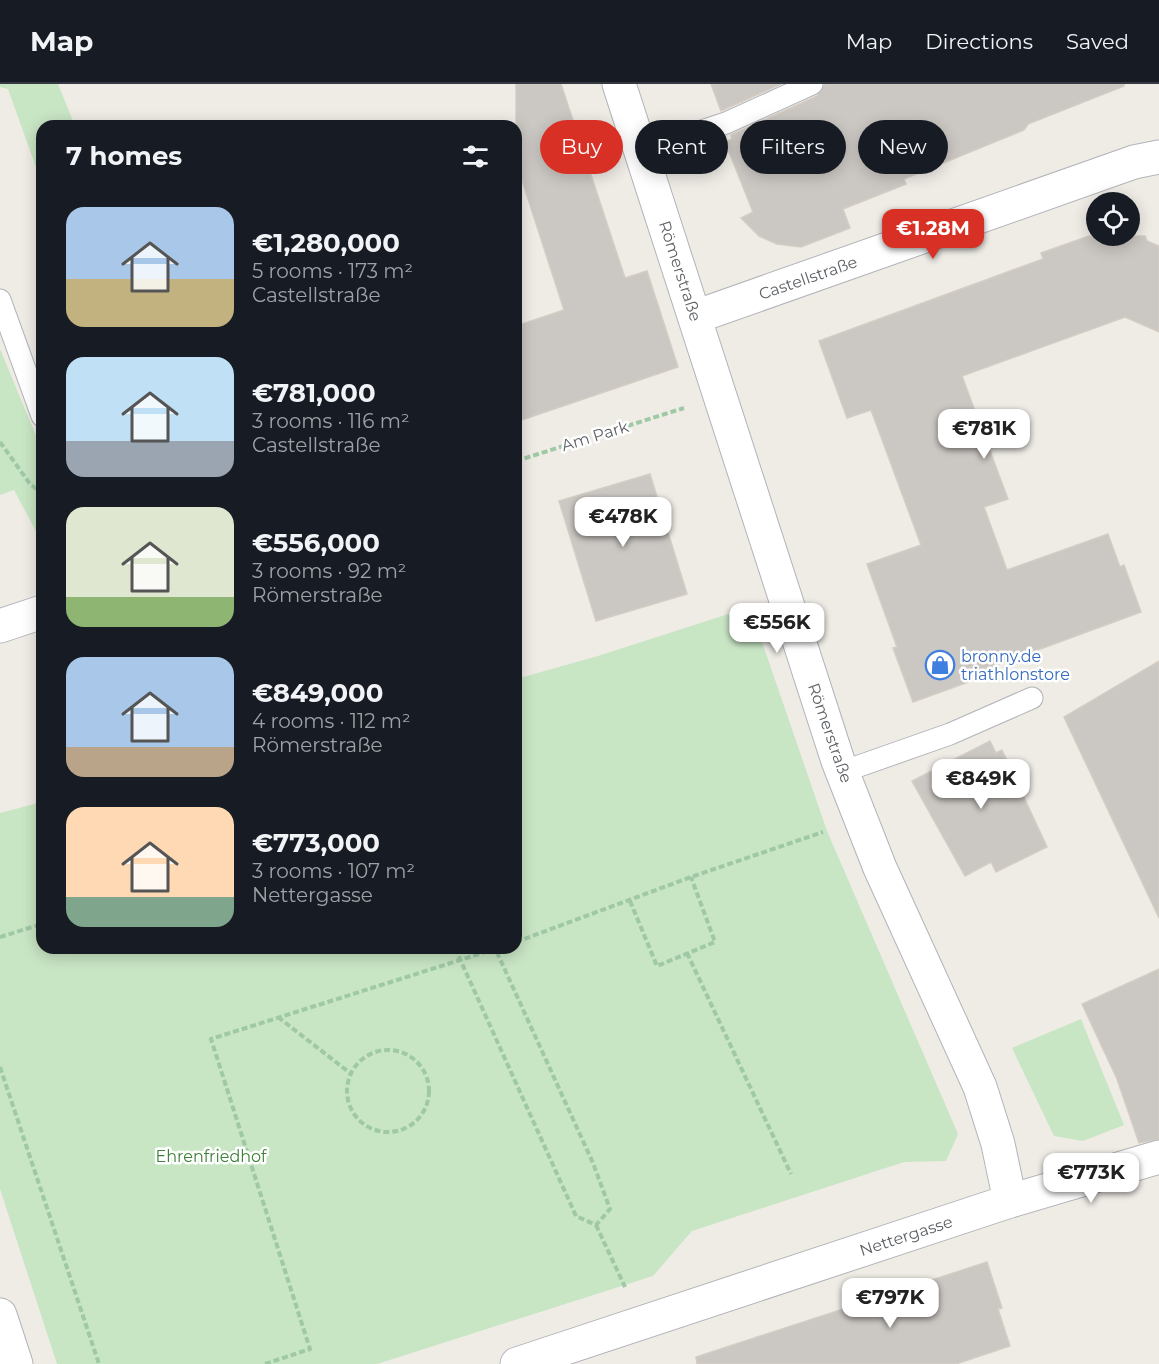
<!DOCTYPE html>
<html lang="en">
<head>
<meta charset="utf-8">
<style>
	:root { --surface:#171b24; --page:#20242c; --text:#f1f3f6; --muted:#9ea1a6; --line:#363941; --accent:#d93025 }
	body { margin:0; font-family:Montserrat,sans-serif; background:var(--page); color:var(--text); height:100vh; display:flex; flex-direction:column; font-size:22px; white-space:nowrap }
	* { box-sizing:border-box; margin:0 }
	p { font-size:20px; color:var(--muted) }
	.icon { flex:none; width:33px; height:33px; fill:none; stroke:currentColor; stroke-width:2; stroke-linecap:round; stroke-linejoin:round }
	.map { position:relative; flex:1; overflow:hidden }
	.panel { position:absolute; left:36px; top:36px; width:486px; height:834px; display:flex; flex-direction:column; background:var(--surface); border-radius:18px; box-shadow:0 3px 15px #0003 }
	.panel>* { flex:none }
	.top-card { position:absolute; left:540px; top:36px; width:528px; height:54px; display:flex; gap:12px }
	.buttons { position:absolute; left:1086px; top:108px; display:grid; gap:12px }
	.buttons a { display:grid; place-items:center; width:54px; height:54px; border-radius:50%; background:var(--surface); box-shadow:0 3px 15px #0003; font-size:30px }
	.price { position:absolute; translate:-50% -51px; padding:0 14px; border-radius:12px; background:#fff; color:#222; font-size:20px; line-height:39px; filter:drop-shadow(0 2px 3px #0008) }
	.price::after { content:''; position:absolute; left:50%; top:36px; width:18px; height:14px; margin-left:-9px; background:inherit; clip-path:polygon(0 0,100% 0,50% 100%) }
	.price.current { background:var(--accent); color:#fff }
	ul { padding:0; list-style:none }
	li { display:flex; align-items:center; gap:18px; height:150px; padding:0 30px }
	li span { display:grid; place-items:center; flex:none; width:168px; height:120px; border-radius:18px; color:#555 }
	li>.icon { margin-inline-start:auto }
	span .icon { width:72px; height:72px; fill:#fffc; stroke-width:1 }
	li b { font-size:26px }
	h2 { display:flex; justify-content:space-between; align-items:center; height:72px; padding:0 30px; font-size:26px }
	.pill { padding:0 21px; border-radius:27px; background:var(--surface); box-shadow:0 3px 15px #0003; font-size:21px; line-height:54px }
	.pill.current { background:var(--accent); color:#fff }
	header { display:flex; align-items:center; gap:36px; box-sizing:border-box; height:84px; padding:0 30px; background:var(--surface); border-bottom:2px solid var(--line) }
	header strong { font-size:28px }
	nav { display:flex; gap:33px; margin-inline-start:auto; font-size:21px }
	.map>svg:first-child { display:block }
	.green { fill:#c8e5c4 }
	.building { fill:#cbc7c3; stroke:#d4cdc4; stroke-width:1.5 }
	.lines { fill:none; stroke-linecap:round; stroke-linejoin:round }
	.lane-casing { stroke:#b1b4b8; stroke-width:23 }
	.street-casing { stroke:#b1b4b8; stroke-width:35 }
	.path { stroke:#9fc8a5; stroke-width:4; stroke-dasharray:6 3; stroke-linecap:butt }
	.lane { stroke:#fff; stroke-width:21 }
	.street { stroke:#fff; stroke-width:33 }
	.labels { text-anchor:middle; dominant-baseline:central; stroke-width:5; stroke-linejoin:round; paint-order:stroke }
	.street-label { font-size:16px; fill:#5e6266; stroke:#fff }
	.shop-label { font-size:16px; fill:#366cbe; stroke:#fff; text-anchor:start }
	.park-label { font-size:16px; fill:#3f8139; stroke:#fff }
</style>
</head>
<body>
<header>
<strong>Map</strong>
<nav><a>Map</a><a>Directions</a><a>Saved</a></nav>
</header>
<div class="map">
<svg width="1159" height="1280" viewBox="0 0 1159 1280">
	<rect width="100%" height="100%" fill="#efece6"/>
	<g class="green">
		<path d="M0,0H58L75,42H42V100L8,5L0,3Z"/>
		<path d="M0,265L42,366L40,455L14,406L0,411Z"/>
		<path d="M750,523L827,747L958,1050L946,1077L904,1078L692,1147L653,1192L377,1280H57L0,1105V729L42,718V864H516V595L598,572Z"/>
		<path d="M1081,935L1124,1041L1083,1057L1054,1052L1012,964Z"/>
	</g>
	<g class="building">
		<path d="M516,0H561L625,194L647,187L678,283L516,338V242L564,226L516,78Z"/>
		<path d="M711,0H781L721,27Z"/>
		<path d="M825,0H1124V2L1028,40L1024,46L904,95L906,100L843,125L850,144L801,163L777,160L759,152L741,134L753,128L725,58L732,55L731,51L817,12Z"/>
		<path d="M1089,152H1145L1147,157L1159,162V248L1125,233L962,292L1008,415L984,423L1007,486L1108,450L1120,483L1124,481L1141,528L972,590L974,596L913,618L893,564L897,563L867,480L921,461L871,326L847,334L819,257L1043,175L1041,169Z"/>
		<path d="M650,390L687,510L596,537L559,417Z"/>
		<path d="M1159,577V834L1064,633Z"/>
		<path d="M990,657L996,669L1002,666L1047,763L996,788L991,778L965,792L912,697Z"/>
		<path d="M1159,885V1055L1139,1059L1117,995L1082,920Z"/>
		<path d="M987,1178L1002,1224L998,1225L1010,1262L956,1280H697L696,1273Z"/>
	</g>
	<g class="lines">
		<g class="lane-casing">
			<g id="lane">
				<path d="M641,67L726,39L812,0"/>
				<path d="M0,216L42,332"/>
				<path d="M842,688L950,650L1032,614"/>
			</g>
		</g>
		<g class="street-casing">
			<g id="street">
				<path d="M619,0L838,677L880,784L980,1003L998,1060L1010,1117"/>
				<path d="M695,233L1134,78L1159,73"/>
				<path d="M0,542L42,528"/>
				<path d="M0,1231L16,1280"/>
				<path d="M517,1280L1010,1117L1159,1073"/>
			</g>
		</g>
		<g class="path">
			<path d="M0,358L30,400L42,409"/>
			<path d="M516,377L684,324"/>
			<path d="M630,817L657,882L715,858L691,793"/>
			<path d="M0,853L42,840"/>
			<path d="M516,858L691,793L823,748"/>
			<path d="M455,864L576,1132L596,1141L610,1125L593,1079L495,864"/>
			<path d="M687,869L791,1090"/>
			<path d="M278,933L350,989"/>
			<circle cx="388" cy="1007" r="41"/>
			<path d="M0,983L99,1280"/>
			<path d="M596,1141L625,1203"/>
			<path d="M265,1280L310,1265L211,955L498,864"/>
		</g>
		<use href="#lane" class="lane"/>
		<use href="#street" class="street"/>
	</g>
	<defs>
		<g id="shop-ring" transform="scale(1.5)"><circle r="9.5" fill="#fff" stroke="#3f7fe0" stroke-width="1.5"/><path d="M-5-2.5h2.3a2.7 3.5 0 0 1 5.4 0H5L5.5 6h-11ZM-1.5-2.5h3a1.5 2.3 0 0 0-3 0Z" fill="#3f7fe0"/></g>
	</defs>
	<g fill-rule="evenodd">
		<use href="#shop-ring" x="940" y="581"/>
	</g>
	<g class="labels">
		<g class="street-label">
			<text transform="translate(680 187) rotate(72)">Römerstraße</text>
			<text transform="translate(808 194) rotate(-19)">Castellstraße</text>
			<text transform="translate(595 352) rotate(-17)">Am Park</text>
			<text transform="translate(830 649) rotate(71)">Römerstraße</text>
			<text transform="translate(906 1152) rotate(-18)">Nettergasse</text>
		</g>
		<g class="shop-label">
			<text x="961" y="572">bronny.de<tspan x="961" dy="18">triathlonstore</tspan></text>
		</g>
		<g class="park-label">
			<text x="211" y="1072">Ehrenfriedhof</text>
		</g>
	</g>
</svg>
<div class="buttons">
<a><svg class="icon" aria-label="locate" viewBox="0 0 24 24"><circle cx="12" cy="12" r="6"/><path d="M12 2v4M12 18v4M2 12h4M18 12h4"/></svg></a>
</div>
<b class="price current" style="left:933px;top:176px">€1.28M</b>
<b class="price" style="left:984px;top:376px">€781K</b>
<b class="price" style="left:623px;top:464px">€478K</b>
<b class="price" style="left:777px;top:570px">€556K</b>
<b class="price" style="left:981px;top:726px">€849K</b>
<b class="price" style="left:1091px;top:1120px">€773K</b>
<b class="price" style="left:890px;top:1245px">€797K</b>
<div class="top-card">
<a class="pill current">Buy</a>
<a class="pill">Rent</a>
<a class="pill">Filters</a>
<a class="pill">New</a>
</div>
<section class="panel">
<h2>7 homes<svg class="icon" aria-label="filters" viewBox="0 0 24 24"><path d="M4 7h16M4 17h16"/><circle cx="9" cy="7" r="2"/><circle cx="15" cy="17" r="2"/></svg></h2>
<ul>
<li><span style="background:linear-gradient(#a9c7e8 60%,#c2b280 0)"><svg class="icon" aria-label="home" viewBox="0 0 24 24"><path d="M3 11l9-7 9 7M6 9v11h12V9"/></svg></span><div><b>€1,280,000</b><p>5 rooms · 173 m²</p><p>Castellstraße</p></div></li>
<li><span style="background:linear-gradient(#bfe0f5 70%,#9aa5b1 0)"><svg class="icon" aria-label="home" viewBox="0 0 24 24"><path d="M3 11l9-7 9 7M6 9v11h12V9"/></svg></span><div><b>€781,000</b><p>3 rooms · 116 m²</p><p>Castellstraße</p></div></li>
<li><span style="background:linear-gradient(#dfe7d0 75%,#8fb573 0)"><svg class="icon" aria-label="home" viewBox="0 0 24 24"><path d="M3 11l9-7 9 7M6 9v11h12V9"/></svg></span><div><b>€556,000</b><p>3 rooms · 92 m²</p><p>Römerstraße</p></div></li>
<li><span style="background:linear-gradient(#a9c7e8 75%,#b9a48a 0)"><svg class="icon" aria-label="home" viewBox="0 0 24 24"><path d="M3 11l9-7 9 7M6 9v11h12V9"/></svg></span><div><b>€849,000</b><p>4 rooms · 112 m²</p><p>Römerstraße</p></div></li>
<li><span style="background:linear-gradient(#ffd9b3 75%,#7fa58c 0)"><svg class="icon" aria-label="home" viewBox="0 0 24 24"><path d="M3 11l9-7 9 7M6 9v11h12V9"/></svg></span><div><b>€773,000</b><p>3 rooms · 107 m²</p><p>Nettergasse</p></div></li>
</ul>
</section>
</div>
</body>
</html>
